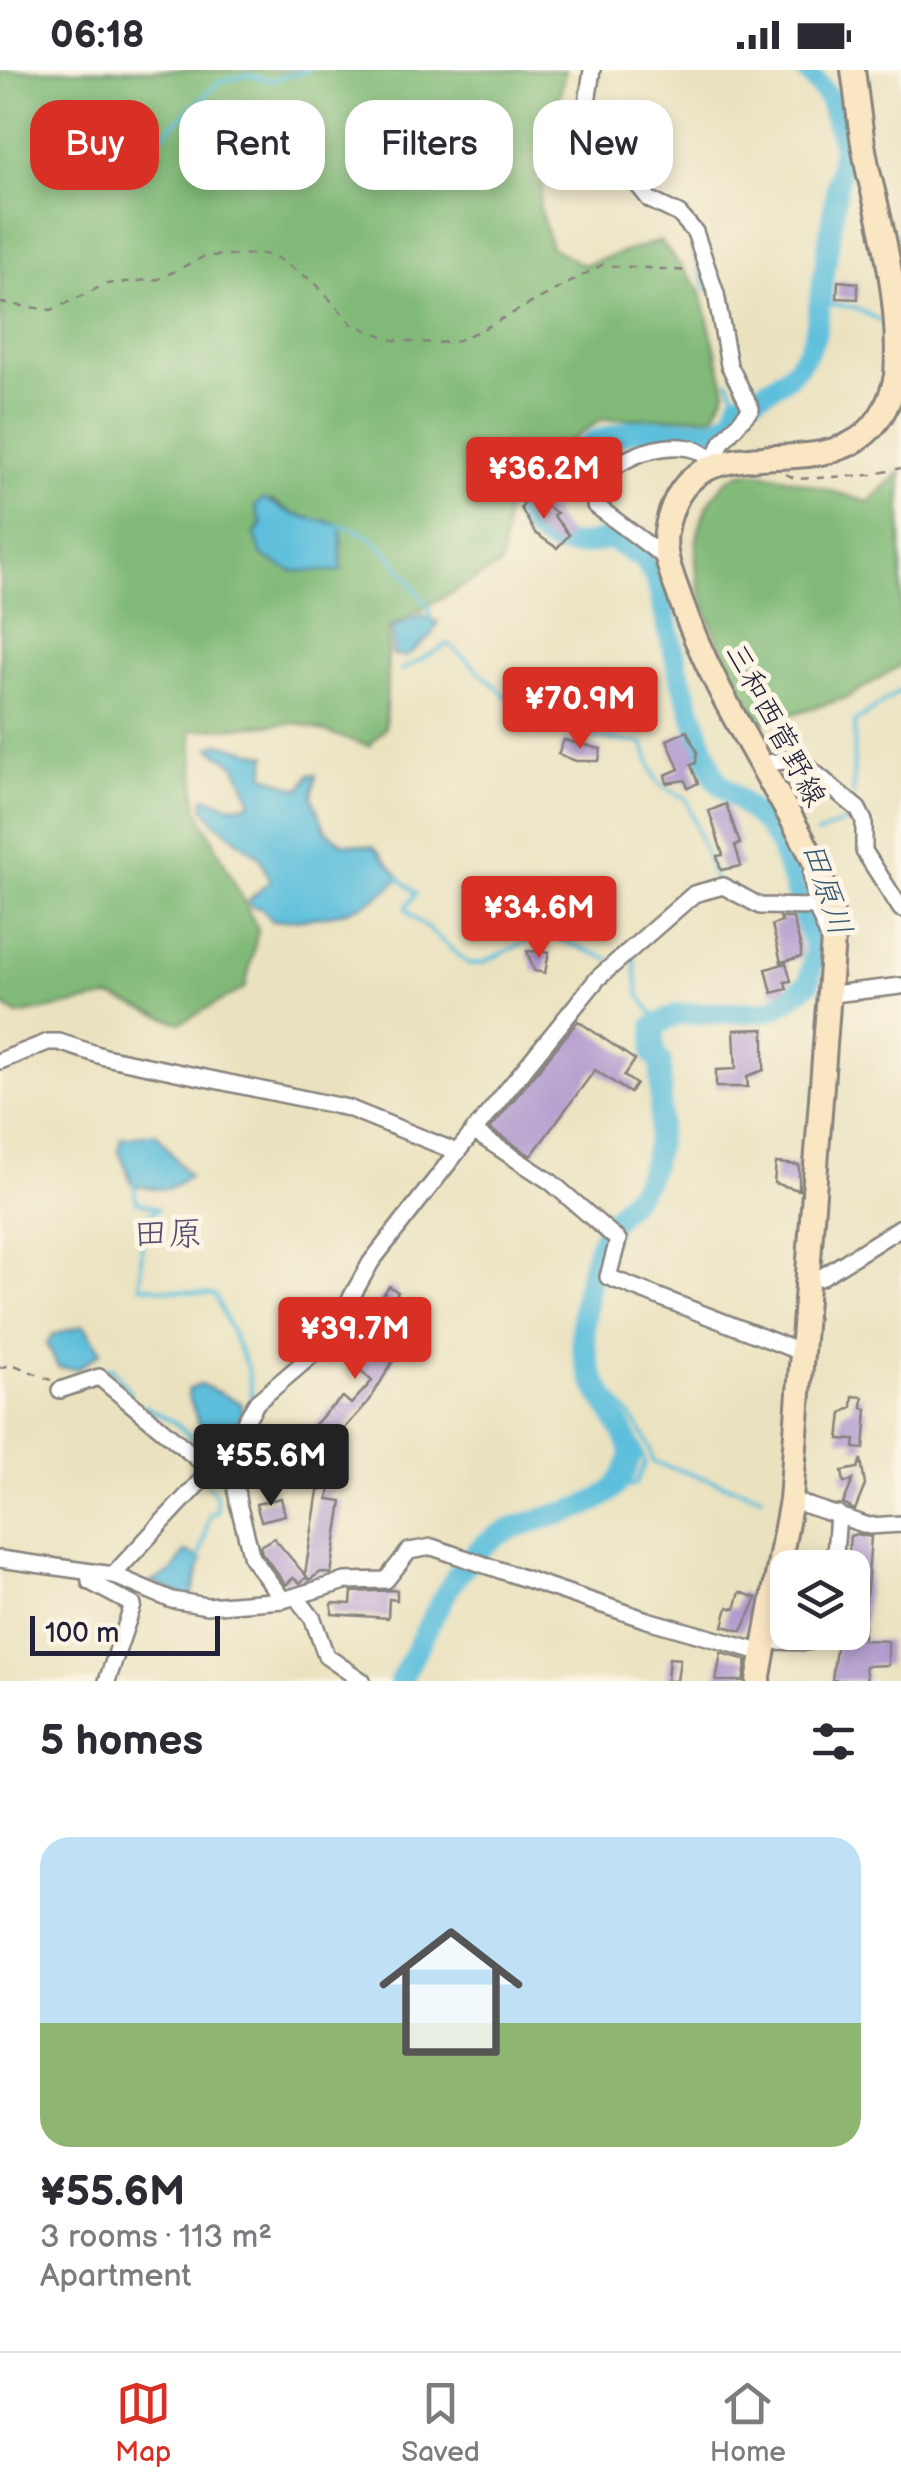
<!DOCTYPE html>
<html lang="en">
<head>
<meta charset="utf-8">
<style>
	:root { --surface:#fff; --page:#f2f2f3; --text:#2b2b33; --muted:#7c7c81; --line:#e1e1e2; --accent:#d93025 }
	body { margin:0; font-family:"Balsamiq Sans","Klee One",sans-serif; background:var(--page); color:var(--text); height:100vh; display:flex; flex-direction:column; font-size:38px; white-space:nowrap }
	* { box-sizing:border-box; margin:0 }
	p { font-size:32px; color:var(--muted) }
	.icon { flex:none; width:55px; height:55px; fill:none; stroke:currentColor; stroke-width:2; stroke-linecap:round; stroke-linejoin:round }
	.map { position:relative; height:1611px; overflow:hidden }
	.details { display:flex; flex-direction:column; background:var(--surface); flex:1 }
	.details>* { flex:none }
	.hud { position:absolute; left:30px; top:30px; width:842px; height:90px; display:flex; gap:20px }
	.controls { position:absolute; left:770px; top:1480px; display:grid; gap:20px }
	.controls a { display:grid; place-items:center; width:100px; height:100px; border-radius:20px; background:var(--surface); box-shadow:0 5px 15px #0003; font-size:50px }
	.scale { position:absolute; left:30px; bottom:25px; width:190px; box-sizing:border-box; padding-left:10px; border:5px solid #22223b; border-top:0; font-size:28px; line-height:35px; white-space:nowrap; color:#22223b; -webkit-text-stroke:8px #fcf5e5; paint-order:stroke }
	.price { position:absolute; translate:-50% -85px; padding:0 22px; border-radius:10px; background:var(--accent); color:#fff; font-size:32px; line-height:65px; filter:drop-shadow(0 2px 5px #0008) }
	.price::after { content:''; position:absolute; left:50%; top:60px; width:30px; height:22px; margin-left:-15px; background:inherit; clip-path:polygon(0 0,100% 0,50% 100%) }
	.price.current { background:#222; color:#fff }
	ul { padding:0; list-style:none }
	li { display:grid; align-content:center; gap:20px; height:530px; padding:0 40px }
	li span { display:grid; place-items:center; height:310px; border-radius:30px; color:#555 }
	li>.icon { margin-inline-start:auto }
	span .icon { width:180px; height:180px; fill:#fffc; stroke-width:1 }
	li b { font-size:42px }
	h2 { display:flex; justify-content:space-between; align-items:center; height:120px; padding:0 40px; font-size:42px }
	.tag { padding:0 35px; border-radius:30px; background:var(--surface); box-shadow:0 5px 15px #0003; font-size:35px; line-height:90px }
	.tag.current { background:var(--accent); color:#fff }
	.status { display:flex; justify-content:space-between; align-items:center; height:70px; padding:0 50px; background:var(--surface); direction:ltr }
	.status svg { height:28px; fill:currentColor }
	.dock { display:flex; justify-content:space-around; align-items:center; height:140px; border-top:2px solid var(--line); background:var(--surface); font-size:28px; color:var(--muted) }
	.dock a { display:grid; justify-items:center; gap:5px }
	.dock .current { color:var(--accent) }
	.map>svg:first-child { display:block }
	.forest { fill:#81ba78; stroke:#526e5a; stroke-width:2.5; fill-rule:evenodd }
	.water { fill:#5dbfdc; stroke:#40708c; stroke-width:2.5 }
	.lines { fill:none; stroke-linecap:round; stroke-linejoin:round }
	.stream { stroke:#5dbfdc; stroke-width:4 }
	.river { stroke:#5dbfdc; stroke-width:22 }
	.building { fill:#af99cd }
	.minor-casing { stroke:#86827d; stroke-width:20 }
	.secondary-casing { stroke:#86827d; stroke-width:28 }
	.path { stroke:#86827d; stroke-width:2.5; stroke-dasharray:8 8; stroke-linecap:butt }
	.minor { stroke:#fff; stroke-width:15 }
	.secondary { stroke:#fbe6c4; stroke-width:22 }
	.labels { text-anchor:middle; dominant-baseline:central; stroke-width:10; stroke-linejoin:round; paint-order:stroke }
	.street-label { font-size:30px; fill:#22223b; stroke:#fcf5e5 }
	.water-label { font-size:32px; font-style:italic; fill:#375973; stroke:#fcf5e5 }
	.quarter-label { font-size:35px; fill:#534c6e; stroke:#fcf5e5 }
</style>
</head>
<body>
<div class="status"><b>06:18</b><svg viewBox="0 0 49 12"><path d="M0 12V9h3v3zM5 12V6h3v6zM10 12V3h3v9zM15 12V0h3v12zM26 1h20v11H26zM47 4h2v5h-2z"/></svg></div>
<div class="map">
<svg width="901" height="1611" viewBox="0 0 901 1611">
	<rect width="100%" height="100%" fill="#fcf5e5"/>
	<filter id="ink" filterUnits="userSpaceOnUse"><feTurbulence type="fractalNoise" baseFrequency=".01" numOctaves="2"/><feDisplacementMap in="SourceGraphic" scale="20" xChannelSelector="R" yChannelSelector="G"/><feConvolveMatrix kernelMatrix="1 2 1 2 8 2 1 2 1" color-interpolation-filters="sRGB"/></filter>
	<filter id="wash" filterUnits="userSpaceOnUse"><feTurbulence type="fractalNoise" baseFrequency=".0048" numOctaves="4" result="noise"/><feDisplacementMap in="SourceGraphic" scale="40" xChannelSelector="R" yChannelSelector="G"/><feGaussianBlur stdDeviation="2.25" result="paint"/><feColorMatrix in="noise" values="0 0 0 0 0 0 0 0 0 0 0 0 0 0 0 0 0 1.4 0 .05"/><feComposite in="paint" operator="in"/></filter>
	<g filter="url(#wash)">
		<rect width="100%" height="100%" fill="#eae2bf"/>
		<g class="forest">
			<path d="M0,0H565L539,135L551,177L583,195L660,171L700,220L726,320L714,346L601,350L522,403L507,435L501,495L389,558L385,658L369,676L298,653L191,660L197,738L258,860L245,918L180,953L111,927L18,945L0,933ZM272,430L295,445L341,455V501L255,464Z"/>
			<path d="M901,401V595L846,628L758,654C728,586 665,497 714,426C722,415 729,406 743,403C768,398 840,425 869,432Z"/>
		</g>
		<g class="water">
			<path d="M263,429L295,445L341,455V501H292L262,486L255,464L262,455L255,436Z"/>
			<path d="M421,545L438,552L430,567L406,587L393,585L392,558Z"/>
			<path d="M220,673L267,686L264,705L296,718H301L310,704L316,705L312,727L326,761L343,773L374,777L400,807C366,845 322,848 273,851L262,839L250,836L249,830L270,811L260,787L217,754L203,737L204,727L232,736L249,734L251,730L236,696L210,678Z"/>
			<path d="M156,1063L189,1107L167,1119L133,1116L119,1081L121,1068Z"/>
			<path d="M84,1255L101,1282L77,1299L58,1297L47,1274L53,1265Z"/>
			<path d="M200,1314L241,1333L242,1345L227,1388L202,1361L188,1325L189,1319Z"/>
			<path d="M185,1482L202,1489L191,1528L151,1512L171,1502Z"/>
		</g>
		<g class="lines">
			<g class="stream">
				<path d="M578,49L585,78"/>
				<path d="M155,72L219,12L249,5L270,11L308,0"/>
				<path d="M589,87L602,98L620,103"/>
				<path d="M634,122L641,133L661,143"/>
				<path d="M896,165L901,163"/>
				<path d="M692,177L707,219"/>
				<path d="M819,233L853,237L883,252"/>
				<path d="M729,311L739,333"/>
				<path d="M339,456C381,460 406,507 429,538L430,547"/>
				<path d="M400,601L449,574L517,636L589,667L643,673C656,707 649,713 686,728L716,814"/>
				<path d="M853,725L855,652L901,620"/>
				<path d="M817,764L852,749V740"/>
				<path d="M780,776L793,772"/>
				<path d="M398,807L416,823L406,838L410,844L469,894L482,893L544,863L609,889"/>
				<path d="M633,884L639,924L658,953"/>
				<path d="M134,1113L136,1131L158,1139L143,1149L140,1216L215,1225L248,1299L252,1329"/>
				<path d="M616,1160L640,1122"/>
				<path d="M610,1168L603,1176C599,1220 583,1264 603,1306C617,1336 649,1359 653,1392L761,1426"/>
				<path d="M98,1300L112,1298L130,1323"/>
				<path d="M144,1336L174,1352L194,1370L209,1368"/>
				<path d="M205,1382L215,1373"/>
				<path d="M617,1419L636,1414L645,1394L639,1374L622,1360"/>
				<path d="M199,1490L210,1444L217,1442L216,1424L208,1415"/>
			</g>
			<path class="river" d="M400,1611C425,1567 446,1507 485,1474C531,1436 621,1454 631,1381C620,1346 592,1323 584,1286C576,1248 590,1186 611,1153C623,1136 639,1125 648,1105C663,1071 660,1028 661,992L654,985V956L679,944L762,942L777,937L809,913L815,877L780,776L765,753L715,709L679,604L657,512L645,490L609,468C572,482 534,477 521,434L531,416L595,371L633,361L717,359L735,347L739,333C776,317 800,305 815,265L843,75L829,28L806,0"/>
		</g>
		<g id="blocks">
			<g class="building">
				<path d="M838,211L858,213V229L837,228Z"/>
				<path d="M554,406L564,415L583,417L582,427L560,426L547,414Z"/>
				<path d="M529,425L557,443L553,445L569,465L557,478L535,463L521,438Z"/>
				<path d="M627,637L637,639L634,661L619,659L620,644L626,645Z"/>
				<path d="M687,661L697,682L696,693L691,695L698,713L688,718L685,710L667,713L665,705L679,699L667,670Z"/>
				<path d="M564,670L601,679L599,691H576L558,684Z"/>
				<path d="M726,734L740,774L735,775L741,796L721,800L717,786L723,785L709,741Z"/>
				<path d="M780,848H793L801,879V887L781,892L772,855L782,852Z"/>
				<path d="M527,881L549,882L545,903L534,901Z"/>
				<path d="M786,893L791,911L785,912L787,919L772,923L766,899Z"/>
				<path d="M578,951L635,990L624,1006L636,1014L630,1023L595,1000L531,1086L490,1059Z"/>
				<path d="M764,959V1000L747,1006L748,1017H716V1000L736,999L734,960Z"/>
				<path d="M776,1093L799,1095V1120L774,1113Z"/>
				<path d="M389,1216L398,1222L381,1247L409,1264L370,1330L304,1404L286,1388L328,1340L343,1327L351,1334L372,1311L360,1300L363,1295L344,1282Z"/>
				<path d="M853,1326L863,1327L862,1338L867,1339L864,1379L854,1378L855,1370L839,1369L842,1343L852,1337Z"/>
				<path d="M861,1389L865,1415L855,1440L843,1434L853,1410L844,1413L842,1401L858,1398Z"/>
				<path d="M330,1418L328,1429L342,1431L331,1504L321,1502L309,1510L305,1504L318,1421Z"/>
				<path d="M281,1428L285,1445L261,1451L256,1434Z"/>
				<path d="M857,1464L871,1467L863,1570L888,1571V1595L865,1596L867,1611L832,1610L837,1570H843L844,1563H852L849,1476L850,1466Z"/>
				<path d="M274,1468L307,1507L300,1513L293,1508L286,1515L262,1483L260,1476Z"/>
				<path d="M397,1520V1530L389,1529L388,1548L332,1544V1533L351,1534L352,1522Z"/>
				<path d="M740,1522L757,1528L742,1561L723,1556L728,1537L735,1539Z"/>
				<path d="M721,1583L747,1590L743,1611H716Z"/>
				<path d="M669,1588L680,1589L677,1611H667Z"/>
			</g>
		</g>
	</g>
	<g filter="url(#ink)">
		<use href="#blocks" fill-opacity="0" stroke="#86827d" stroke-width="2.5"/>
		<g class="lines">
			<g class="minor-casing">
				<g id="minor">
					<path d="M592,0L585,46L592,79L600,88L621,94L650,130L679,144L695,162L716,224L729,295L751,339L722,372L713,393C690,359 616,384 598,414L595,435L667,489"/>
					<path d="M761,694L791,690L803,693L858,739L864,751V781L901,839"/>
					<path d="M811,803L816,837L830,871"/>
					<path d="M833,924L901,916"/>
					<path d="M0,991L48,972H59L105,987L348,1038L457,1082L598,908L694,824L723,816L760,836L816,837"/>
					<path d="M473,1061L551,1112L618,1170L608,1207L803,1283"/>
					<path d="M810,1207L820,1208L901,1157"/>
					<path d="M60,1320L99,1307L211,1400"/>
					<path d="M791,1430L869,1456L901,1454"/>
					<path d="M0,1489L113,1505L172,1530L207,1536L283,1530L345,1511L386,1510L409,1481L432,1477L647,1550L764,1583"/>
					<path d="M834,1498L838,1444"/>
					<path d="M89,1502L90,1512L133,1535L107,1611"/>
					<path d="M113,1505L211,1400L234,1407"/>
					<path d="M297,1528L313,1549L326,1586L362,1611"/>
					<path d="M283,1530L252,1488L238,1433L234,1407L245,1352L257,1332L325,1274L371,1192L457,1082"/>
					<path d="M766,1571L808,1572L825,1562"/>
				</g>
			</g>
			<g class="secondary-casing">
				<path id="secondary" d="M758,1611L791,1430L834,855C826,804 799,762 774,718C739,656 703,595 680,528C673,507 662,484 666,462C689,320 865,456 896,306C901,240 885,168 869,105C861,71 858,35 853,0"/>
			</g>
			<g class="path">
				<path d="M0,233L52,240L106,214L159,209L205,186L262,184L274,186L314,212L352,254L393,270L432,273L454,272L485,258L602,195L691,201"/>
				<path d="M786,404L796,409L871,405L901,398"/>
				<path d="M0,1298L12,1294L51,1310"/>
			</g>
			<use href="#minor" class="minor"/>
			<use href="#secondary" class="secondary"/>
		</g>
	</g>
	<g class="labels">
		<g class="street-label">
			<text transform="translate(775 655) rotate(62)">三和西菅野線</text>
		</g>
		<g class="water-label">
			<text transform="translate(826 819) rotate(72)">田原川</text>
		</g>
		<g class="quarter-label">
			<text x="168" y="1164">田原</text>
		</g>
	</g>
</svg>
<div class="controls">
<a><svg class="icon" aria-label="layers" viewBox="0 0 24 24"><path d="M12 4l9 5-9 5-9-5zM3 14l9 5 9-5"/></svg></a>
</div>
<div class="scale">100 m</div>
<b class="price" style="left:544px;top:452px">¥36.2M</b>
<b class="price" style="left:580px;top:682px">¥70.9M</b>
<b class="price" style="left:539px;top:891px">¥34.6M</b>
<b class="price" style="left:355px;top:1312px">¥39.7M</b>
<b class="price current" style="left:271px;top:1439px">¥55.6M</b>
<div class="hud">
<a class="tag current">Buy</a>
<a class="tag">Rent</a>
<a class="tag">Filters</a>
<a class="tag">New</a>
</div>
</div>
<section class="details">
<h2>5 homes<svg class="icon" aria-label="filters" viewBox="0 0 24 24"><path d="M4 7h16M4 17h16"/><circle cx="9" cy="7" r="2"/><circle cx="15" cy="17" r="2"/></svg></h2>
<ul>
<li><span style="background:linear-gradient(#bfe0f5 60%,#8fb573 0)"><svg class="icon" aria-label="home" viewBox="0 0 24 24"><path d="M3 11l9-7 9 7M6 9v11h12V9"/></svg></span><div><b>¥55.6M</b><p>3 rooms · 113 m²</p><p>Apartment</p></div></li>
</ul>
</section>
<nav class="dock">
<a class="current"><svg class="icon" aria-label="map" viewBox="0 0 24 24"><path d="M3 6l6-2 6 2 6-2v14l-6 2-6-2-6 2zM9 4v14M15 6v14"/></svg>Map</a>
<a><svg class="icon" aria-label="saved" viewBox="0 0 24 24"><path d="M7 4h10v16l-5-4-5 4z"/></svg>Saved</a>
<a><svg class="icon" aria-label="home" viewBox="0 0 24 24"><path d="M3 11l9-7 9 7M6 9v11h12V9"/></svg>Home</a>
</nav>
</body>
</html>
